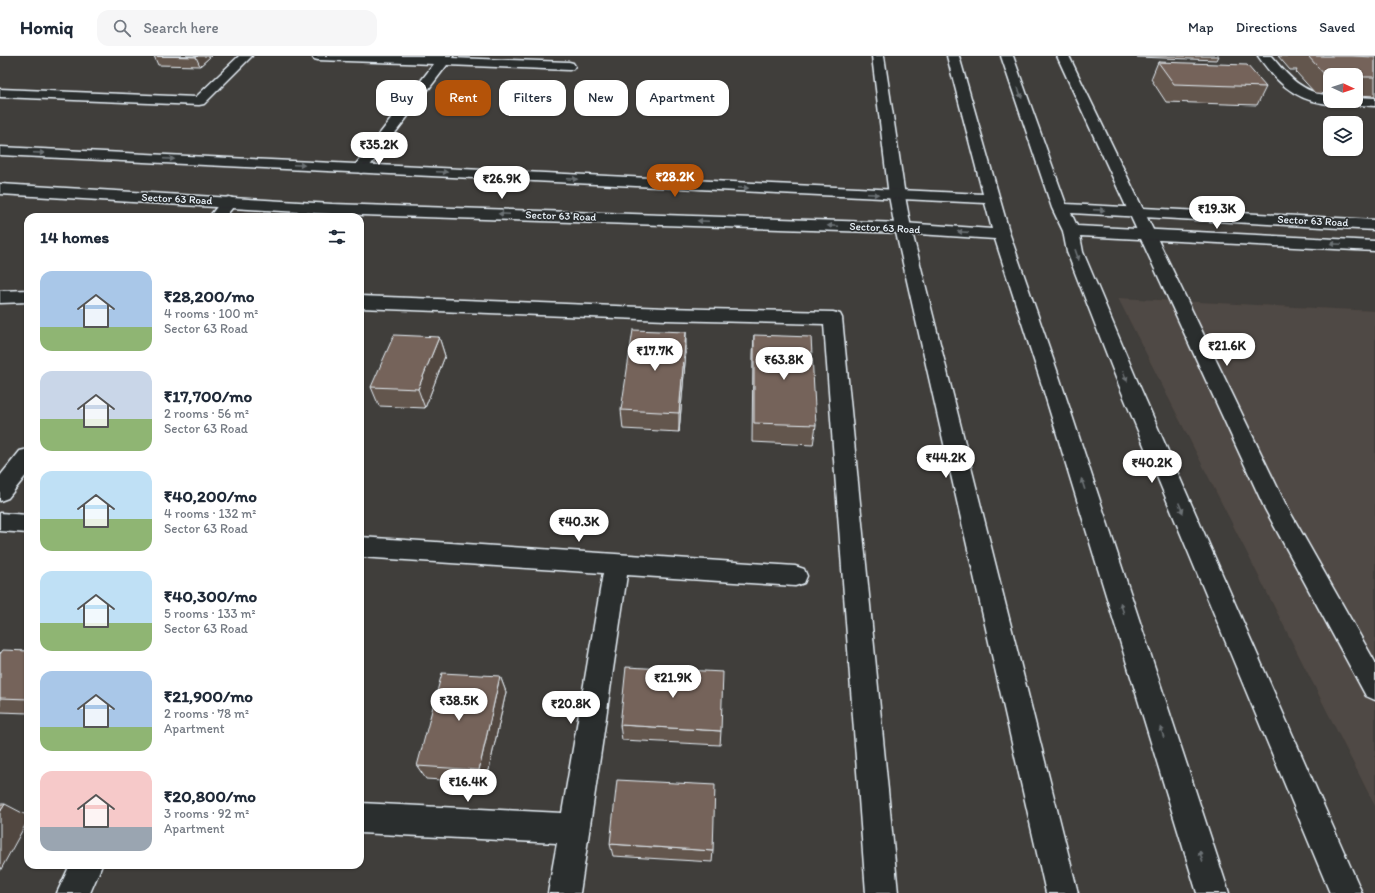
<!DOCTYPE html>
<html lang="en">
<head>
<meta charset="utf-8">
<style>
	:root { --surface:#fff; --page:#f6f6f7; --text:#1f2937; --muted:#747a83; --line:#e0e1e3; --accent:#b45309 }
	body { margin:0; font-family:Itim,sans-serif; background:var(--page); color:var(--text); height:100vh; display:flex; flex-direction:column; font-size:15px; white-space:nowrap }
	* { box-sizing:border-box; margin:0 }
	p { font-size:13px; color:var(--muted) }
	.icon { flex:none; width:22px; height:22px; fill:none; stroke:currentColor; stroke-width:2; stroke-linecap:round; stroke-linejoin:round }
	.map { position:relative; flex:1; overflow:hidden }
	.drawer { position:absolute; left:24px; top:157px; width:340px; height:656px; display:flex; flex-direction:column; background:var(--surface); border-radius:12px; box-shadow:0 1px 3px #0004 }
	.drawer>* { flex:none }
	.top-card { position:absolute; left:376px; top:24px; width:380px; height:36px; display:flex; gap:8px }
	.needle { width:26px; rotate:93deg }
	.fabs { position:absolute; left:1323px; top:12px; display:grid; gap:8px }
	.fabs a { display:grid; place-items:center; width:40px; height:40px; border-radius:8px; background:var(--surface); box-shadow:0 1px 3px #0004; font-size:20px }
	.price { position:absolute; translate:-50% -34px; padding:0 9px; border-radius:14px; background:#fff; color:#222; font-size:13px; line-height:26px; filter:drop-shadow(0 1px 2px #0008) }
	.price::after { content:''; position:absolute; left:50%; top:24px; width:12px; height:9px; margin-left:-6px; background:inherit; clip-path:polygon(0 0,100% 0,50% 100%) }
	.price.on { background:var(--accent); color:#fff }
	ul { padding:0; list-style:none }
	li { display:flex; align-items:center; gap:12px; height:100px; padding:0 16px }
	li span { display:grid; place-items:center; flex:none; width:112px; height:80px; border-radius:12px; color:#555 }
	li>.icon { margin-inline-start:auto }
	span .icon { width:48px; height:48px; fill:#fffc; stroke-width:1 }
	li b { font-size:17px }
	h2 { display:flex; justify-content:space-between; align-items:center; height:48px; padding:0 16px; font-size:17px }
	.chip { padding:0 14px; border-radius:12px; background:var(--surface); box-shadow:0 1px 3px #0004; font-size:14px; line-height:36px }
	.chip.on { background:var(--accent); color:#fff }
	header { display:flex; align-items:center; gap:24px; box-sizing:border-box; height:56px; padding:0 20px; background:var(--surface); border-bottom:1px solid var(--line) }
	header strong { font-size:19px }
	nav { display:flex; gap:22px; margin-inline-start:auto; font-size:14px }
	.search { width:280px; height:36px; background:var(--page); display:flex; align-items:center; gap:10px; box-sizing:border-box; padding:0 14px; border-radius:12px; color:var(--muted); font-size:15px }
	.map>svg:first-child { display:block }
	.built { fill:#504944 }
	.lines { fill:none; stroke-linecap:round; stroke-linejoin:round }
	.minor-casing { stroke:#e8f1f8; stroke-width:3 }
	.tertiary-casing { stroke:#e8f1f8; stroke-width:3 }
	.minor { fill:#2a2d2e; fill-rule:evenodd }
	.tertiary { fill:#2a2d2e; fill-rule:evenodd }
	.wall { fill:#64564d; stroke:#e8f1f8 }
	.shaded-wall { fill:#51463f; stroke:#e8f1f8 }
	.building { fill:#74645a; stroke:#e8f1f8 }
	.oneway { fill:#6c7275 }
	.labels { text-anchor:middle; dominant-baseline:central; stroke-width:3; stroke-linejoin:round; paint-order:stroke }
	.far-street-label { font-size:11px; fill:#e8f1f8; stroke:#2a2d2e }
</style>
</head>
<body>
<header>
<strong>Homiq</strong>
<div class="search"><svg class="icon" aria-label="search" viewBox="0 0 24 24"><circle cx="10" cy="10" r="6"/><path d="M15 15l6 6"/></svg>Search here</div>
<nav><a>Map</a><a>Directions</a><a>Saved</a></nav>
</header>
<div class="map">
<svg width="1375" height="837" viewBox="0 0 1375 837">
	<rect width="100%" height="100%" fill="#403e3b"/>
	<filter id="ink" filterUnits="userSpaceOnUse"><feTurbulence type="fractalNoise" baseFrequency=".025" numOctaves="2"/><feDisplacementMap in="SourceGraphic" scale="8" xChannelSelector="R" yChannelSelector="G"/><feConvolveMatrix kernelMatrix="1 2 1 2 8 2 1 2 1" color-interpolation-filters="sRGB"/></filter>
	<g filter="url(#ink)">
		<path class="built" d="M1118,242L1375,255V750Z"/>
		<g class="lines">
			<g class="minor-casing">
				<g id="minor">
					<path d="M239,0H252L204,48L199,49L0,41V33L196,41Z"/>
					<path d="M312,0H453L452,2L569,6L573,7L575,10L573,13L569,14L447,9L366,115L361,117L356,115L353,112L434,8L318,4L314,3Z"/>
					<path d="M872,0H884L905,140L911,172L1078,837H1046L895,172L889,140Z"/>
					<path d="M1057,0H1069L1286,449L1375,606V644L1366,640L1265,453Z"/>
					<path d="M1258,0H1271C1289,21 1301,36 1330,40V45H1336C1332,49 1327,48 1322,47C1293,43 1274,23 1258,0Z"/>
					<path d="M1356,41L1375,42V50L1342,48L1340,45H1356Z"/>
					<path d="M229,141L235,143L237,146L225,161H209L223,143Z"/>
					<path d="M28,234V246L0,247V235Z"/>
					<path d="M360,240L666,252L833,256L840,258L842,262L898,837H866L824,268L666,264L360,252Z"/>
					<path d="M28,393V417L8,442L0,445V420L20,395Z"/>
					<path d="M0,457L28,459V477L0,475Z"/>
					<path d="M360,481L795,510L804,513L807,520L804,527L795,530L627,519L580,837H548L557,787L360,777V747L562,757L603,517L360,501Z"/>
					<path d="M70,809H102L90,837H57Z"/>
				</g>
			</g>
			<g class="tertiary-casing">
				<g id="tertiary">
					<path d="M947,0H959L1010,179L1060,323L1229,837H1197L1040,323L995,183L903,177L332,158L0,138V128L332,148L903,167L992,173L985,147L0,99V91L983,138Z"/>
					<path d="M1001,0H1013L1066,148L1375,164V174L1071,157L1077,170L1375,185V195L1080,180L1083,196L1136,322L1362,837H1330L1116,322L1067,196L1063,175L1052,152Z"/>
				</g>
			</g>
			<use href="#minor" class="minor"/>
			<use href="#tertiary" class="tertiary"/>
		</g>
		<g class="wall">
			<path d="M154,0H211L200,10L158,9Z"/>
			<path d="M1136,0H1219L1217,4L1137,1Z"/>
			<path d="M1278,0H1375V40L1356,39V19H1330V38L1315,37L1296,16L1297,14H1290Z"/>
			<path d="M1158,6L1266,31L1257,49L1166,46L1151,23Z"/>
			<path d="M754,279L816,369L813,389L752,386L753,298Z"/>
			<path d="M439,281L445,300L425,352L379,350L371,331Z"/>
			<path d="M686,295L679,376L623,373L621,354Z"/>
			<path d="M28,595V657L0,656V596L1,597Z"/>
			<path d="M500,620L506,636L486,727L426,723L417,710Z"/>
			<path d="M620,669L721,675L720,689L622,684Z"/>
			<path d="M610,788L713,795L712,806L613,800Z"/>
		</g>
		<g class="shaded-wall">
			<path d="M198,0H211L200,10L196,1Z"/>
			<path d="M686,276V295L679,376V357Z"/>
			<path d="M439,281L445,300L425,352L418,333Z"/>
			<path d="M500,620L506,636L486,727L479,714Z"/>
			<path d="M5,748L28,760V764L0,815V756Z"/>
		</g>
		<g class="building">
			<path d="M154,0H198L196,1Z"/>
			<path d="M1308,0H1352L1375,1V21H1356V19H1325Z"/>
			<path d="M1158,6L1247,9L1266,31L1174,28Z"/>
			<path d="M633,274L686,276L679,357L621,354Z"/>
			<path d="M394,279L439,281L418,333L371,331Z"/>
			<path d="M754,279L811,281L816,369L754,367Z"/>
			<path d="M3,594L28,595V643L0,642V598Z"/>
			<path d="M626,611L723,616L721,675L620,669Z"/>
			<path d="M442,617L500,620L479,714L417,710Z"/>
			<path d="M617,724L715,729L713,795L610,788Z"/>
			<path d="M0,748H5L0,756Z"/>
		</g>
		<defs><path id="oneway-solid" d="M-6-.8H1V-3.2L6.5 0L1 3.2V.8H-6Z"/></defs>
		<g class="oneway">
			<use href="#oneway-solid" transform="translate(1020 37) rotate(71)"/>
			<use href="#oneway-solid" transform="translate(39 97) rotate(3)"/>
			<use href="#oneway-solid" transform="translate(169 103) rotate(3)"/>
			<use href="#oneway-solid" transform="translate(299 109) rotate(3)"/>
			<use href="#oneway-solid" transform="translate(442 116) rotate(3)"/>
			<use href="#oneway-solid" transform="translate(572 123) rotate(3)"/>
			<use href="#oneway-solid" transform="translate(743 132) rotate(3)"/>
			<use href="#oneway-solid" transform="translate(873 138) rotate(3)"/>
			<use href="#oneway-solid" transform="translate(1099 154) rotate(3)"/>
			<use href="#oneway-solid" transform="translate(504 158) rotate(-178)"/>
			<use href="#oneway-solid" transform="translate(703 165) rotate(-178)"/>
			<use href="#oneway-solid" transform="translate(833 170) rotate(-178)"/>
			<use href="#oneway-solid" transform="translate(963 176) rotate(-176)"/>
			<use href="#oneway-solid" transform="translate(1336 188) rotate(-177)"/>
			<use href="#oneway-solid" transform="translate(1077 199) rotate(71)"/>
			<use href="#oneway-solid" transform="translate(1125 320) rotate(68)"/>
			<use href="#oneway-solid" transform="translate(1083 428) rotate(-108)"/>
			<use href="#oneway-solid" transform="translate(1181 452) rotate(67)"/>
			<use href="#oneway-solid" transform="translate(1122 552) rotate(-108)"/>
			<use href="#oneway-solid" transform="translate(1162 676) rotate(-108)"/>
			<use href="#oneway-solid" transform="translate(1201 800) rotate(-108)"/>
		</g>
	</g>
	<g class="labels">
		<g class="far-street-label">
			<text transform="translate(177 143) rotate(3)">Sector 63 Road</text>
			<text transform="translate(561 160) rotate(2)">Sector 63 Road</text>
			<text transform="translate(1313 165) rotate(3)">Sector 63 Road</text>
			<text transform="translate(885 172) rotate(3)">Sector 63 Road</text>
		</g>
	</g>
</svg>
<div class="fabs">
<a><svg class="needle" viewBox="-14 -14 28 28"><path d="M0-13l5 13h-10z" fill="#e53935"/><path d="M0 13l5-13h-10z" fill="#747a83"/></svg></a>
<a><svg class="icon" aria-label="layers" viewBox="0 0 24 24"><path d="M12 4l9 5-9 5-9-5zM3 14l9 5 9-5"/></svg></a>
</div>
<b class="price" style="left:379px;top:110px">₹35.2K</b>
<b class="price on" style="left:675px;top:142px">₹28.2K</b>
<b class="price" style="left:502px;top:144px">₹26.9K</b>
<b class="price" style="left:1217px;top:174px">₹19.3K</b>
<b class="price" style="left:1227px;top:311px">₹21.6K</b>
<b class="price" style="left:655px;top:316px">₹17.7K</b>
<b class="price" style="left:784px;top:325px">₹63.8K</b>
<b class="price" style="left:946px;top:423px">₹44.2K</b>
<b class="price" style="left:1152px;top:428px">₹40.2K</b>
<b class="price" style="left:579px;top:487px">₹40.3K</b>
<b class="price" style="left:673px;top:643px">₹21.9K</b>
<b class="price" style="left:459px;top:666px">₹38.5K</b>
<b class="price" style="left:571px;top:669px">₹20.8K</b>
<b class="price" style="left:468px;top:747px">₹16.4K</b>
<div class="top-card">
<a class="chip">Buy</a>
<a class="chip on">Rent</a>
<a class="chip">Filters</a>
<a class="chip">New</a>
<a class="chip">Apartment</a>
</div>
<section class="drawer">
<h2>14 homes<svg class="icon" aria-label="filters" viewBox="0 0 24 24"><path d="M4 7h16M4 17h16"/><circle cx="9" cy="7" r="2"/><circle cx="15" cy="17" r="2"/></svg></h2>
<ul>
<li><span style="background:linear-gradient(#a9c7e8 70%,#8fb573 0)"><svg class="icon" aria-label="home" viewBox="0 0 24 24"><path d="M3 11l9-7 9 7M6 9v11h12V9"/></svg></span><div><b>₹28,200/mo</b><p>4 rooms · 100 m²</p><p>Sector 63 Road</p></div></li>
<li><span style="background:linear-gradient(#c9d6e8 60%,#8fb573 0)"><svg class="icon" aria-label="home" viewBox="0 0 24 24"><path d="M3 11l9-7 9 7M6 9v11h12V9"/></svg></span><div><b>₹17,700/mo</b><p>2 rooms · 56 m²</p><p>Sector 63 Road</p></div></li>
<li><span style="background:linear-gradient(#bfe0f5 60%,#8fb573 0)"><svg class="icon" aria-label="home" viewBox="0 0 24 24"><path d="M3 11l9-7 9 7M6 9v11h12V9"/></svg></span><div><b>₹40,200/mo</b><p>4 rooms · 132 m²</p><p>Sector 63 Road</p></div></li>
<li><span style="background:linear-gradient(#bfe0f5 65%,#8fb573 0)"><svg class="icon" aria-label="home" viewBox="0 0 24 24"><path d="M3 11l9-7 9 7M6 9v11h12V9"/></svg></span><div><b>₹40,300/mo</b><p>5 rooms · 133 m²</p><p>Sector 63 Road</p></div></li>
<li><span style="background:linear-gradient(#a9c7e8 70%,#8fb573 0)"><svg class="icon" aria-label="home" viewBox="0 0 24 24"><path d="M3 11l9-7 9 7M6 9v11h12V9"/></svg></span><div><b>₹21,900/mo</b><p>2 rooms · 78 m²</p><p>Apartment</p></div></li>
<li><span style="background:linear-gradient(#f6c9c9 70%,#9aa5b1 0)"><svg class="icon" aria-label="home" viewBox="0 0 24 24"><path d="M3 11l9-7 9 7M6 9v11h12V9"/></svg></span><div><b>₹20,800/mo</b><p>3 rooms · 92 m²</p><p>Apartment</p></div></li>
</ul>
</section>
</div>
</body>
</html>
